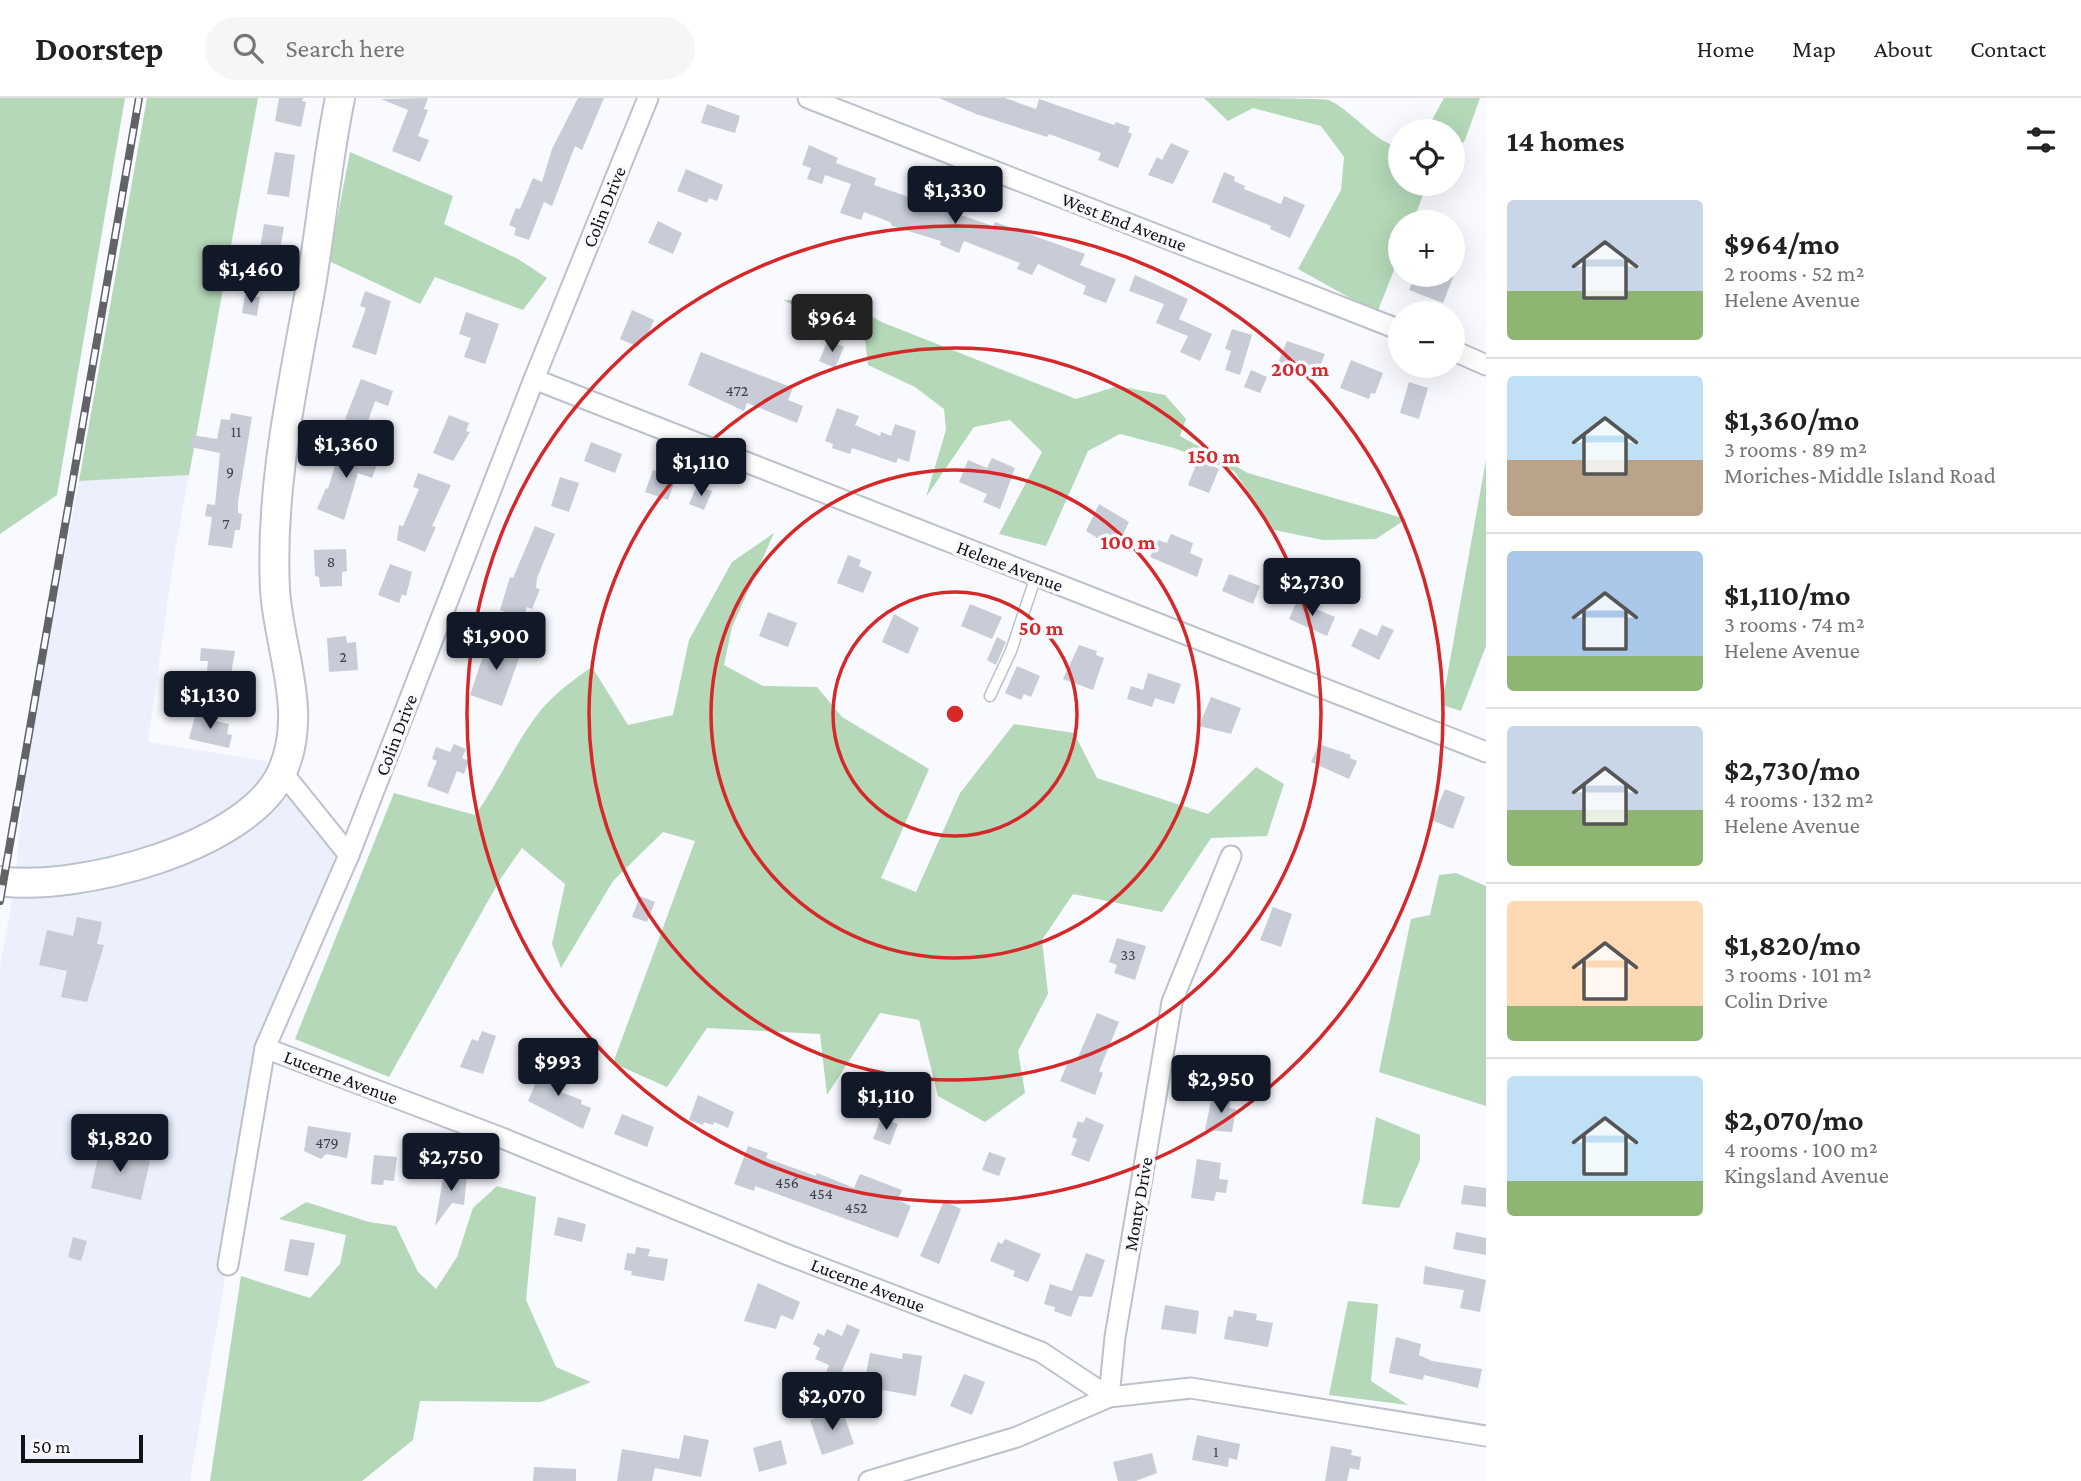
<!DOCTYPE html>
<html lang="en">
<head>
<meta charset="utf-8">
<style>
	:root { --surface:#fff; --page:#f6f6f6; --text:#222; --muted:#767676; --line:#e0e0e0; --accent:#111827 }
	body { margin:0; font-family:"Crimson Pro",serif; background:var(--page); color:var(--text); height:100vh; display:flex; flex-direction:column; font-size:26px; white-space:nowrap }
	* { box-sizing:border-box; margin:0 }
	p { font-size:23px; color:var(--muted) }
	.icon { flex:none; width:38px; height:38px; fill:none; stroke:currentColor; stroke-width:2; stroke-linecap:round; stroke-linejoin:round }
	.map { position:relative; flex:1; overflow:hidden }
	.side { display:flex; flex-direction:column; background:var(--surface); width:595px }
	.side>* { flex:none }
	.buttons { position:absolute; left:1388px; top:21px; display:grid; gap:14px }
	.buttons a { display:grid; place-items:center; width:77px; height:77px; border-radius:50%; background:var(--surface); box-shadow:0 7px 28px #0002; font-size:35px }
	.scale { position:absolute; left:21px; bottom:18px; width:122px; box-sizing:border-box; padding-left:7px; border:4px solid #101216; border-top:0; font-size:19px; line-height:24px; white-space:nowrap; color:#101216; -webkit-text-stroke:5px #f8faff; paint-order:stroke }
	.price { position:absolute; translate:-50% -60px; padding:0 16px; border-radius:7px; background:var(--accent); color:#fff; font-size:23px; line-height:46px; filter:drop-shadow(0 2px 4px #0008) }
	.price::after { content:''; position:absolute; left:50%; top:42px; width:21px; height:16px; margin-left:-10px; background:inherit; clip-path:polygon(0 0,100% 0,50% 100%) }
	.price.current { background:#222; color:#fff }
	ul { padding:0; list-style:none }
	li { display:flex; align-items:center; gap:21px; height:175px; padding:0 21px }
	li+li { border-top:2px solid var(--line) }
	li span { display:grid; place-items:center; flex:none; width:196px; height:140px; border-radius:7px; color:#555 }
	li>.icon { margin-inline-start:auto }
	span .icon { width:84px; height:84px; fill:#fffc; stroke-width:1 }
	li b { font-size:30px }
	h2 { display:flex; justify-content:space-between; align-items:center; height:84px; padding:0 21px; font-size:30px }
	header { display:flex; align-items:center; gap:42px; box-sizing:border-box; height:98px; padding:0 35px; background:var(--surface); border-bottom:2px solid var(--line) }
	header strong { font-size:33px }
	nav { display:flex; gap:38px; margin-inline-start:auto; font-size:24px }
	.search { width:490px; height:63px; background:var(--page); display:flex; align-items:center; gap:18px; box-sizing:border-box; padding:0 24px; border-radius:38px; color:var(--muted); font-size:26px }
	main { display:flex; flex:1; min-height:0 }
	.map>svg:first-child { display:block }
	.built { fill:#ecf0fc }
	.green { fill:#b4d8b8 }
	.building { fill:#c7ccd7 }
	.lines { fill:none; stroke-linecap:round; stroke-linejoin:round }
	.service-casing { stroke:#bcc1cc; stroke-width:13 }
	.minor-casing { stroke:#bcc1cc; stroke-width:23 }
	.secondary-casing { stroke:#bcc1cc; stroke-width:32 }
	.service { stroke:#fff; stroke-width:10 }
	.minor { stroke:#fff; stroke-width:19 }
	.secondary { stroke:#fff; stroke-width:28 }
	.rail-casing { stroke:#616367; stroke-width:8 }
	.rail { stroke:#f8faff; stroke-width:5; stroke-dasharray:16; stroke-linecap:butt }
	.ring { fill:none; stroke:#d62828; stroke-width:3.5 }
	.labels { text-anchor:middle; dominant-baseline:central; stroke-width:7; stroke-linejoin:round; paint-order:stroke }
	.number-label { font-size:16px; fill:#3e4046 }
	.street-label { font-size:19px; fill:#101216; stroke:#f8faff }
	.centre { fill:#d62828; stroke:#f8faff; stroke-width:3.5 }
	.ring-label { font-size:21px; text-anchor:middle; font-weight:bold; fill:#d62828; stroke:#f8faff; stroke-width:7; stroke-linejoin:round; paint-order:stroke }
</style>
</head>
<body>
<header>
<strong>Doorstep</strong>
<div class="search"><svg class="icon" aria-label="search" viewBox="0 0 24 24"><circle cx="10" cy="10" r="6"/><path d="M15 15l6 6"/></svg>Search here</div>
<nav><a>Home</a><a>Map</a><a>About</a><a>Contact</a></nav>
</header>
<main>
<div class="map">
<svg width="1486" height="1383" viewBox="0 0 1486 1383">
	<rect width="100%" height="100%" fill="#f8faff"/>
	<path class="built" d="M189,377L174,458L148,644L266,663L349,757L265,950L190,1383H0V869L15,785L26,659L79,383Z"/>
	<g class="green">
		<path d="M0,0H125L57,397L0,436Z"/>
		<path d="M147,0H258L189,377L79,383Z"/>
		<path d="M1204,0C1225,0 1316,0 1329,2C1351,12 1378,47 1400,49V86H1432L1423,97L1413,124H1400V157L1377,215L1298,171L1341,92L1344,59L1321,28L1253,10L1228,23Z"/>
		<path d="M1444,0H1480L1465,42L1453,58L1452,33H1426Z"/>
		<path d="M350,54L453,98L444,126L518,161L547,180L523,212L435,179L420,206L329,163Z"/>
		<path d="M783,202L844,205L884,225L1076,301L1118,288L1165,297L1186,321L1180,338L1248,375L1406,421L1376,441L1323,442L1274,432L1234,373L1174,350L1120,336L1088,353L1046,448L999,436L1042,354L1010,322L974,329L926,399L946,332L944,311L915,289L868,267L865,242Z"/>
		<path d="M1486,362V548L1461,613L1442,607Z"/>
		<path d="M774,435L732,529L724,567L763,588L817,589L842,619L929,671L881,780L916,794L960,695L1014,626L1074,635L1097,680L1208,716L1256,669L1284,686L1267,738L1211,740L1162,814L1073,796L1042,842L1048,896L1018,953L1025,995L985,1024L938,998L919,922L880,915L827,997L820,936L707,930L667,989L613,965L695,743L663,734L613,783L561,870L552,846L565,786L522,750L501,780L389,979L295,941L394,695L475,717C497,687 511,654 532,624C547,601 570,584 592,569L628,627L673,617L689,542L732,464Z"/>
		<path d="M1456,775L1486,788V1008L1379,974L1411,821L1430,817L1439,777Z"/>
		<path d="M1376,1019L1420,1037V1062L1399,1110L1362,1106Z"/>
		<path d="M497,1088L536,1099L526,1202L556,1269L591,1284L541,1304L420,1303L413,1342L362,1383H210L241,1178L310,1200L340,1166L346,1137L279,1121L306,1104L369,1124L396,1128L418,1174L436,1191L457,1159L473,1110Z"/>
		<path d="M1348,1203L1378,1206L1371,1283L1408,1307L1329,1297Z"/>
	</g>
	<g class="building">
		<path d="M279,0H303L302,3L306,4L301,29L275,23Z"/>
		<path d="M428,0L424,11L428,12L418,38L429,42L420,64L392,53L408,12L381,1Z"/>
		<path d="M578,0H604L582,52L575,48L552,108L544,104L529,142L514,137L516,130L509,127L516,110L520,111L533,80L542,84L552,51Z"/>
		<path d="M939,0H1005L1036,11L1039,1L1114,27L1116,24L1130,29L1128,34L1132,36L1118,70L1098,62L1101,55L1049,36L1047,39L976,16Z"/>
		<path d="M707,6L740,18L735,35L701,25Z"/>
		<path d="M1171,45L1189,53L1173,86L1148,77L1157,59L1162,62Z"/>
		<path d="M809,47L838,60L836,65L876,80L874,87L993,128L995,124L1085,156L1080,167L1116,181L1106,205L1083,196L1086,188L1038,166L1032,177L1017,171L1020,165L964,143L959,155L940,147L941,143L892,128L890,124L864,114L861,122L840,115L851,86L825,77L822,86L807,81L811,70L802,67Z"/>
		<path d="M275,54L295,57L289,99L267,96Z"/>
		<path d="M686,71L723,87L717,103L709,100L707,105L677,93Z"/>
		<path d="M1224,74L1235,79L1234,83L1245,88L1244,91L1281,106L1284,98L1305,107L1290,140L1270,131L1271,128L1212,104Z"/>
		<path d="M658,123L682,135L673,156L648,145Z"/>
		<path d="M264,126L284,129L276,173L257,169Z"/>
		<path d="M1135,177L1188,201L1179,221L1212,236L1200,263L1180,254L1188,238L1156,225L1164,206L1129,193Z"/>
		<path d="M1415,177H1454L1443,205L1409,192Z"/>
		<path d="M365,193L391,203L376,257L352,249L366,210L360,208Z"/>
		<path d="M245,197L260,199L257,218L242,215Z"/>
		<path d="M632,212L654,222L646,241L642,239L638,249L620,241Z"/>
		<path d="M466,214L499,226L485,266L464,259L471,240L459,236Z"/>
		<path d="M1232,231L1252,237L1240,277L1225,272L1231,253L1225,251Z"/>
		<path d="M828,242L844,249L835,270L819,263Z"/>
		<path d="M1287,243L1325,256L1317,275L1299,268L1296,275L1277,267Z"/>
		<path d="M701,254L793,290L788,302L803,308L797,325L747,305L744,313L688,287Z"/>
		<path d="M1351,262L1383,275L1375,296L1371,295L1369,301L1340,290Z"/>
		<path d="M1251,272L1267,279L1260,295L1244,289Z"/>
		<path d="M361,281L393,293L388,308L375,303L366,329L345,321Z"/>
		<path d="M1409,284L1428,290L1419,321L1400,315Z"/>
		<path d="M837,310L859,318L855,327L880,338L881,334L891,338L895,326L916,333L909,364L898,360L896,365L852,350L850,356L832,350L833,346L825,343Z"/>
		<path d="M231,315L252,319L238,404V415L242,416L240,432H235L232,450L208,447L212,419L205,418L207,406L215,407L220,355L190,349L192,337L217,341L221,321L230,322Z"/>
		<path d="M449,317L469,325L466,333L470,334L453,363L433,355Z"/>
		<path d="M591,344L622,356L615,375L584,363Z"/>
		<path d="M341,347L379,361L372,380L358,375L344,422L317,411L326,390L328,391Z"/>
		<path d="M992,360L1015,370L1000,411L983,404L987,396L959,384L968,362L987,370Z"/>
		<path d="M1198,362L1219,371L1209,395L1188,387Z"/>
		<path d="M653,372L676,380L668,402L645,394Z"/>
		<path d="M418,375L451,387L432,428L436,429L425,454L397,442L399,427L403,428L419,391L413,389Z"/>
		<path d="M560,379L579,385L569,414L551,408Z"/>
		<path d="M697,388L712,393L704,412L689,406Z"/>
		<path d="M1099,406L1129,424L1116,451L1086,433Z"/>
		<path d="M535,428L555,436L537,480L536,490L540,491L532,511L527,509L523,521L500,512L510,479L513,480Z"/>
		<path d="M1171,436L1193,445L1190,455L1203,461L1197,479L1150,459L1158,442L1167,445Z"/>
		<path d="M346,451L347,473L342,474V488L320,489L319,479L315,478L314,452Z"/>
		<path d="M848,457L861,462L859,468L872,474L863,495L837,485Z"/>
		<path d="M390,466L412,474L406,498L402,496L399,505L378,497Z"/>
		<path d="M1229,476L1260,488L1253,506L1222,493Z"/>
		<path d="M1297,503L1335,519L1327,538L1289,521Z"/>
		<path d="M970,506L1002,519L992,541L961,528Z"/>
		<path d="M768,514L797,525L788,549L759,538Z"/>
		<path d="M894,516L919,530L908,556L882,544Z"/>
		<path d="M1382,527L1394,532L1379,562L1351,548L1360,530L1377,538Z"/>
		<path d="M346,538L347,545L356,544L358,572L329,574L327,540Z"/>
		<path d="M997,539L1006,544L996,567L987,562Z"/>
		<path d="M489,540L522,552L502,608L470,597Z"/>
		<path d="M1079,547L1097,553L1096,557L1104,560L1093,592L1063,581Z"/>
		<path d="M201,550L235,553L228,594L205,592L208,563H200Z"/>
		<path d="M1017,568L1040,578L1031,599L1024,596L1021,602L1005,595Z"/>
		<path d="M1148,575L1181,586L1174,606L1155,600L1152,609L1127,601L1131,588L1143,592Z"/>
		<path d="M1211,599L1241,610L1231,636L1199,628Z"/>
		<path d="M196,614L217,619L216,623L229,626L227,636L232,637L229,650L189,641Z"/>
		<path d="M454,646L466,651L462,660L469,663L464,676L457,673L448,696L427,688L437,663L432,661L436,649L450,654Z"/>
		<path d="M1319,646L1351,657L1350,660L1357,663L1349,681L1311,664Z"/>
		<path d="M1445,691L1465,699L1453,731L1432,722Z"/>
		<path d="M640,798L655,804L647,824L632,819Z"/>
		<path d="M1273,809L1292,816L1281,849L1260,842Z"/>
		<path d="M77,819L102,824L97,846L104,847L87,904L61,899L67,873L39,867L47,832L73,838Z"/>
		<path d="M1117,840L1146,848L1135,882L1114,875L1117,867L1109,864Z"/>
		<path d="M1097,915L1119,924L1099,973L1103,975L1095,997L1060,983L1069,962L1076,964Z"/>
		<path d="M482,933L496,938L483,976L460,969L472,941L478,943Z"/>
		<path d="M548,966L562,971L559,977L564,979L558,993L582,1002L581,1006L591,1010L583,1031L528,1003L542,970L546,972Z"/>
		<path d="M698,997L734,1014L728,1030L714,1024L713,1027L704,1024L703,1027L689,1022Z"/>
		<path d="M1212,998L1231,1001L1229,1010L1236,1011L1232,1034L1205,1032Z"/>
		<path d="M622,1016L654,1029L647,1049L614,1036Z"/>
		<path d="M1086,1019L1104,1027L1089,1064L1071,1057L1077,1041L1072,1039L1078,1023L1083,1025Z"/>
		<path d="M881,1020L898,1026L890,1047L873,1041Z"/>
		<path d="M308,1028L351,1035L347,1060L326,1056L321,1061L304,1053Z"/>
		<path d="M748,1048L768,1055L766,1060L816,1078L817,1075L854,1090L860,1076L902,1092L898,1102L911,1108L898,1140L755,1088L754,1093L734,1086Z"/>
		<path d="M100,1051L150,1063L141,1102L91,1090Z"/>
		<path d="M989,1054L1006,1060L999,1078L982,1072Z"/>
		<path d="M374,1057L397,1059L394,1083L384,1082L383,1087L371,1086Z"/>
		<path d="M1197,1061L1221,1065L1219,1081L1228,1082L1226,1095L1216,1094L1214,1103L1191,1100Z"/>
		<path d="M444,1074L467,1078L464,1107L452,1105L435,1128Z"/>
		<path d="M1464,1087L1486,1090V1109L1461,1106Z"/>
		<path d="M944,1103L961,1111L939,1166L920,1158Z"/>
		<path d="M558,1119L586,1126L582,1144L554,1137Z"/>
		<path d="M1456,1134L1486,1140V1157L1453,1151Z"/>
		<path d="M73,1139L87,1143L81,1163L68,1159Z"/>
		<path d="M290,1141L315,1145L308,1178L284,1173Z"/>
		<path d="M1005,1141L1041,1156L1028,1184L1013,1178L1015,1173L990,1163L998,1144L1002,1146Z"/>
		<path d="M636,1149L650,1151L648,1158L668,1161L664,1183L631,1177L632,1173L624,1172L627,1155L635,1156Z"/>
		<path d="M1086,1155L1105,1162L1092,1199L1079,1198L1071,1219L1054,1213L1055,1209L1044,1206L1050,1186L1072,1193Z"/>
		<path d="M1425,1168L1486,1182L1480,1214L1460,1210L1464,1192L1423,1186Z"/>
		<path d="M758,1185L800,1204L793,1222L781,1217L776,1231L744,1223Z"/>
		<path d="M1165,1207L1199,1213L1196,1236L1161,1231Z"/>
		<path d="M1234,1212L1257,1216L1256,1222L1273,1225L1268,1249L1224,1241L1228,1218L1233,1219Z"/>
		<path d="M847,1226L860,1232L837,1284L824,1279L829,1267L815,1261L820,1250L813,1246L818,1235L824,1238L827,1231L842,1238Z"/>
		<path d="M1396,1239L1421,1246L1419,1257L1432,1263L1482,1271L1478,1290L1424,1277L1423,1282L1389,1275Z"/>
		<path d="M870,1255L902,1261L903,1255L922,1258L916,1298L877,1291L879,1283L865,1281Z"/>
		<path d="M964,1276L985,1284L972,1317L950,1308Z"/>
		<path d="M842,1311L854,1346L822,1357L810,1322Z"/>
		<path d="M684,1337L709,1342L701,1379L655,1370L652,1383H617L622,1351L679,1361Z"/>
		<path d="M1197,1337L1240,1346L1237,1362L1229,1360L1228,1369L1192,1362Z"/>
		<path d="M781,1342L787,1366L759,1374L753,1350Z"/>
		<path d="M1331,1348L1352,1352L1351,1357L1361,1359L1359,1372L1350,1370L1347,1383H1325Z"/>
		<path d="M1152,1355L1157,1375L1136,1383H1118L1113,1364Z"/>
		<path d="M534,1369L576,1371V1383H533Z"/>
	</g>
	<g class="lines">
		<g class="service-casing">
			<path id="service" d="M990,598L1011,553L1036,478"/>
		</g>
		<g class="minor-casing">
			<g id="minor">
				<path d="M808,0L1400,232"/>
				<path d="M1452,252L1486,267"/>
				<path d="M534,281L1486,654"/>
				<path d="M282,674L349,757"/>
				<path d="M265,950L502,1040L783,1155L1041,1254L1109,1299L1191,1290L1486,1338"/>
				<path d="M228,1167L265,950L349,757L534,281L648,0"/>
				<path d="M869,1383L1017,1339L1109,1299L1115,1239L1172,904L1231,758"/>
			</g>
		</g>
		<g class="secondary-casing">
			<path id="secondary" d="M0,783C76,794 248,750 282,674C309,615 279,552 275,492C270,389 292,293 310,193C321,129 327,64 340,0"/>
		</g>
		<use href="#service" class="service"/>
		<use href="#minor" class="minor"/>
		<use href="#secondary" class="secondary"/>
		<g class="rail-casing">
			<path id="rail" d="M0,803L139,0"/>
		</g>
		<use href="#rail" class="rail"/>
	</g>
	<g class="ring">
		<circle cx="955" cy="616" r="122"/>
		<circle cx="955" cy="616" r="244"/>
		<circle cx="955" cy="616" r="366"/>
		<circle cx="955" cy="616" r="488"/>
	</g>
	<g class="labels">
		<g class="number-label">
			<text x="737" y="292">472</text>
			<text x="236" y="333">11</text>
			<text x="230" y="373">9</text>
			<text x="226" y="425">7</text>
			<text x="331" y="463">8</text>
			<text x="343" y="558">2</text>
			<text x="1128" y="856">33</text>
			<text x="327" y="1044">479</text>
			<text x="787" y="1084">456</text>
			<text x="821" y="1095">454</text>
			<text x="856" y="1109">452</text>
			<text x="1216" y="1353">1</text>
		</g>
		<g class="street-label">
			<text transform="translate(604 109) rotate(-68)">Colin Drive</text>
			<text transform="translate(1124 124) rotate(21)">West End Avenue</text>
			<text transform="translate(1010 468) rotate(21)">Helene Avenue</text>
			<text transform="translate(396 637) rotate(-69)">Colin Drive</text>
			<text transform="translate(341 979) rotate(21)">Lucerne Avenue</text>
			<text transform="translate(1138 1106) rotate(-80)">Monty Drive</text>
			<text transform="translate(868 1187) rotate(21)">Lucerne Avenue</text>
		</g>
	</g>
	<circle cx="955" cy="616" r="10" class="centre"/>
	<g class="ring-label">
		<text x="1300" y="278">200 m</text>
		<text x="1214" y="365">150 m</text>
		<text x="1128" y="451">100 m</text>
		<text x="1041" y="537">50 m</text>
	</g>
</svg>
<div class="buttons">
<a><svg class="icon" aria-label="locate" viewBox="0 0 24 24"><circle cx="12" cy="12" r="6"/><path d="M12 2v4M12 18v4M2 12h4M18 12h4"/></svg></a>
<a>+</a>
<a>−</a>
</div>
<div class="scale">50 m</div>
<b class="price" style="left:955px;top:128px">$1,330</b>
<b class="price" style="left:251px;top:207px">$1,460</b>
<b class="price current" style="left:832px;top:256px">$964</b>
<b class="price" style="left:346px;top:382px">$1,360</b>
<b class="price" style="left:701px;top:400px">$1,110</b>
<b class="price" style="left:1312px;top:520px">$2,730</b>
<b class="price" style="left:496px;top:574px">$1,900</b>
<b class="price" style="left:210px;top:633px">$1,130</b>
<b class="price" style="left:558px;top:1000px">$993</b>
<b class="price" style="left:1221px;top:1017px">$2,950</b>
<b class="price" style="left:886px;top:1034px">$1,110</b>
<b class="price" style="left:120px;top:1076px">$1,820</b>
<b class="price" style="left:451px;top:1095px">$2,750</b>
<b class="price" style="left:832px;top:1334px">$2,070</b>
</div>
<section class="side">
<h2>14 homes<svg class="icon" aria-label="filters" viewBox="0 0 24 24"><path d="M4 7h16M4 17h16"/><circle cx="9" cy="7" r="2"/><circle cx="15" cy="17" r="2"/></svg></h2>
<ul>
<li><span style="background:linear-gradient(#c9d6e8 65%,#8fb573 0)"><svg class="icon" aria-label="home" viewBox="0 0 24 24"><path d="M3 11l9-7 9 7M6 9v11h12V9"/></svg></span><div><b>$964/mo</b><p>2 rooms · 52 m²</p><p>Helene Avenue</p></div></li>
<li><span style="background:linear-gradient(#bfe0f5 60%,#b9a48a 0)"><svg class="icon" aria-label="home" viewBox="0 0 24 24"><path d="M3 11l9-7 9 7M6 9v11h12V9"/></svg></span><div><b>$1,360/mo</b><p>3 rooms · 89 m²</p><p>Moriches-Middle Island Road</p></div></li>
<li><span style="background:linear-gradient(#a9c7e8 75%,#8fb573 0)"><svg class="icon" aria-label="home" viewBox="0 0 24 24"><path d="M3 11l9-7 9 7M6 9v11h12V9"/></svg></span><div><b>$1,110/mo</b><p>3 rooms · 74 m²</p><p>Helene Avenue</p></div></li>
<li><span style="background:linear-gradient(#c9d6e8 60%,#8fb573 0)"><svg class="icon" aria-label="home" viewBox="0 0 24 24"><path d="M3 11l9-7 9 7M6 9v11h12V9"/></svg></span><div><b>$2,730/mo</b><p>4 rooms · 132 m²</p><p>Helene Avenue</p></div></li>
<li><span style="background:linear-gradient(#ffd9b3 75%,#8fb573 0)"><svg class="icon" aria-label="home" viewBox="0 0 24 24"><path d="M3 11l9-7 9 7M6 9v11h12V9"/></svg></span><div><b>$1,820/mo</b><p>3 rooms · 101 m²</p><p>Colin Drive</p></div></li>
<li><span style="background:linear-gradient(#bfe0f5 75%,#8fb573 0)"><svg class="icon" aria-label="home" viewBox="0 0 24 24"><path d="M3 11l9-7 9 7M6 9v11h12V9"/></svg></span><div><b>$2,070/mo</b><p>4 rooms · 100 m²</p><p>Kingsland Avenue</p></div></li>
</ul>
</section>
</main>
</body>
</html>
